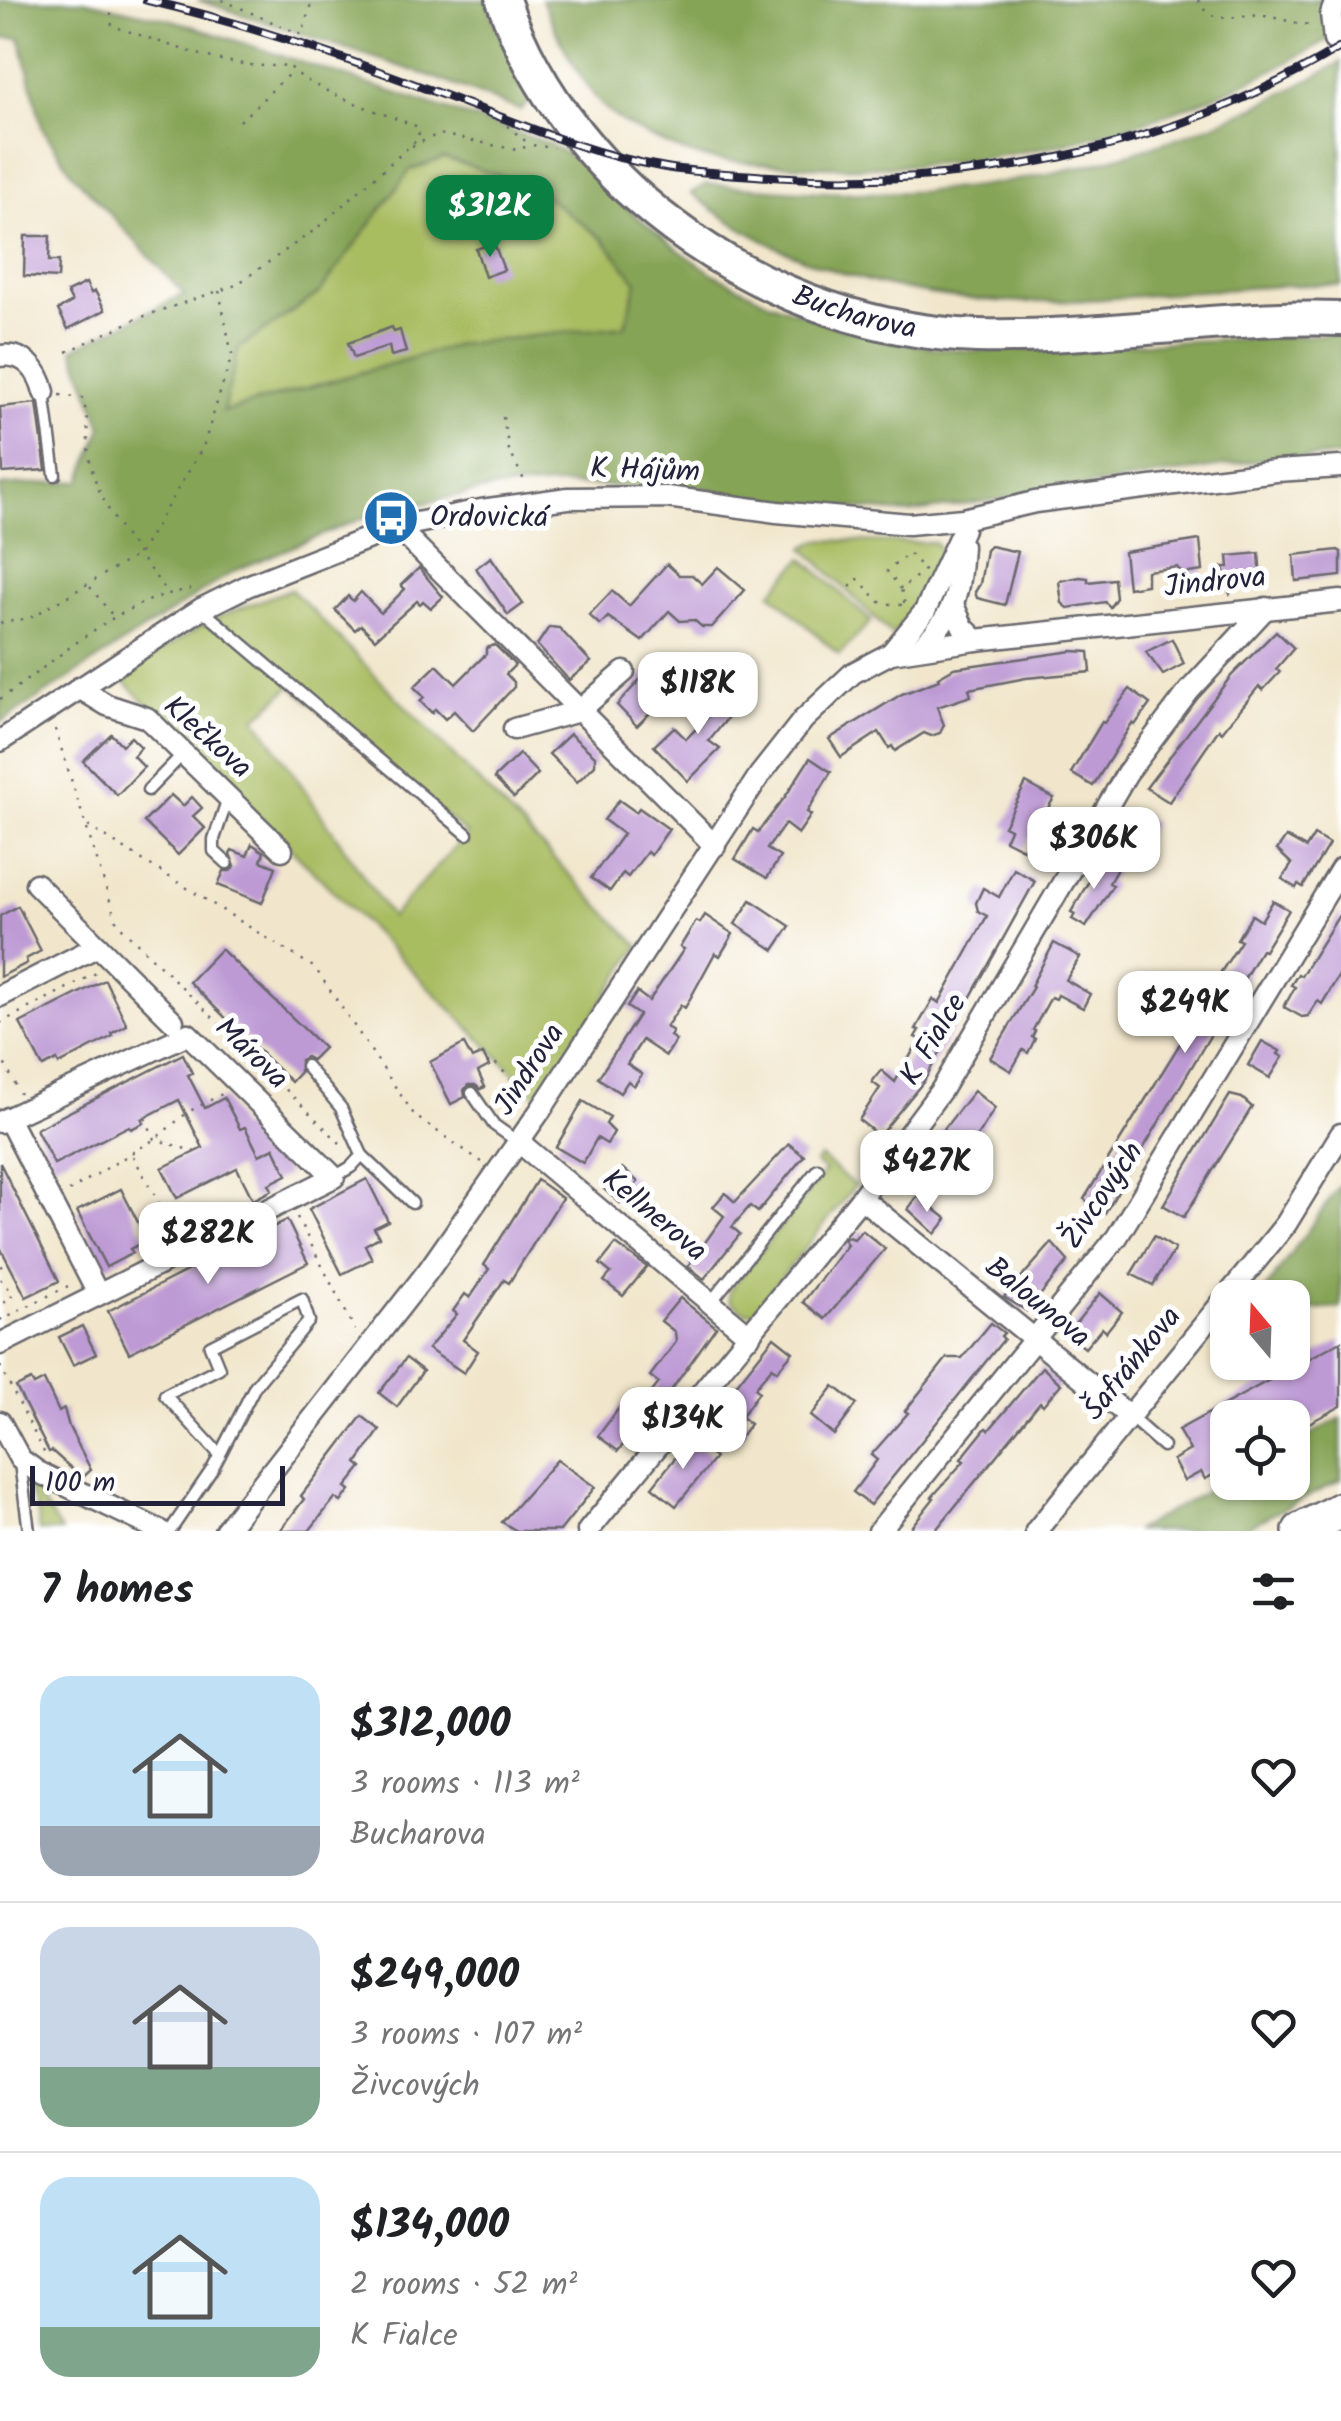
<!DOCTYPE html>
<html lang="en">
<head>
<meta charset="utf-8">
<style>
	:root { --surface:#fff; --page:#f2f2f2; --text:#202124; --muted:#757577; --line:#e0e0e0; --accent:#0b8043 }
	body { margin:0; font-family:Kalam,sans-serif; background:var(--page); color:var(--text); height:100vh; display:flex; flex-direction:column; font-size:38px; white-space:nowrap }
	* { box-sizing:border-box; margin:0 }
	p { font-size:32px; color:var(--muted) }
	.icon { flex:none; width:55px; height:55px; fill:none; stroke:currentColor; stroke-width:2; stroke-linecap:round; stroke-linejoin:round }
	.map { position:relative; height:1531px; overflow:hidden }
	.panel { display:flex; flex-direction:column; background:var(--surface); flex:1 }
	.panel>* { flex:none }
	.needle { width:65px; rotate:341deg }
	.tools { position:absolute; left:1210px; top:1280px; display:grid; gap:20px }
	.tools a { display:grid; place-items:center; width:100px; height:100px; border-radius:20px; background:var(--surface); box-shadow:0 2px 8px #0004; font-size:50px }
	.scale { position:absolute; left:30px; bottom:25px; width:255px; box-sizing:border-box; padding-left:10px; border:5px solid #22223b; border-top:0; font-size:28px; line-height:35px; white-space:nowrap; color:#22223b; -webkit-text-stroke:8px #fff; paint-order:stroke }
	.price { position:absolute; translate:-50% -85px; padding:0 22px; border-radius:20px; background:#fff; color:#222; font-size:32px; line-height:65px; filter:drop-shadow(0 2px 5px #0008) }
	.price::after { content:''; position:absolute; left:50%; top:60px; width:30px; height:22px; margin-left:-15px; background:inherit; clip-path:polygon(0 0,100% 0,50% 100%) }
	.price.selected { background:var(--accent); color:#fff }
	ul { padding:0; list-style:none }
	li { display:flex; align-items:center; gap:30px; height:250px; padding:0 40px }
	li+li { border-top:2px solid var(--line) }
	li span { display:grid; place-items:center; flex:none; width:280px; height:200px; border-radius:30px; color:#555 }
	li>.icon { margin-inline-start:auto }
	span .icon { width:120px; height:120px; fill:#fffc; stroke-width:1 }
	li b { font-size:42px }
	h2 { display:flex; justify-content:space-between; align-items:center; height:120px; padding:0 40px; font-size:42px }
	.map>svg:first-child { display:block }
	.green { fill:#a8bc60; stroke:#656f4e; stroke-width:2.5; fill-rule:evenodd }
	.forest { fill:#86a456; stroke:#546348; stroke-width:2.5; fill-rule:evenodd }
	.building { fill:#bd9ad4 }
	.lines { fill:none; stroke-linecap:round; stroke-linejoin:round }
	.service-casing { stroke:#6a676d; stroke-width:15 }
	.minor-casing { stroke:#6a676d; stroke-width:25 }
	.primary-casing { stroke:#6a676d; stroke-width:38 }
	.trunk-casing { stroke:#6a676d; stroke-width:40 }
	.path { stroke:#6a676d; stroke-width:2.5; stroke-dasharray:2.5 8; stroke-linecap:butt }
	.service { stroke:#fff; stroke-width:10 }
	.minor { stroke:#fff; stroke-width:20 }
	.primary { stroke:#fff; stroke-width:32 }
	.trunk { stroke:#fff; stroke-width:35 }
	.rail-casing { stroke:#22223b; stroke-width:9 }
	.rail { stroke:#fff; stroke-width:5; stroke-dasharray:15; stroke-linecap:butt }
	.labels { text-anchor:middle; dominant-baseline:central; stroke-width:10; stroke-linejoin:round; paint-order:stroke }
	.street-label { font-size:30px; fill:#22223b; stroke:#fff }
	.poi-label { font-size:30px; fill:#22223b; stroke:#fff; text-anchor:start }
</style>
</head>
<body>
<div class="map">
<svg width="1341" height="1531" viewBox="0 0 1341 1531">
	<rect width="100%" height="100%" fill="#fff"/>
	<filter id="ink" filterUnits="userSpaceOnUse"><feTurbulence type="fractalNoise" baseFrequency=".01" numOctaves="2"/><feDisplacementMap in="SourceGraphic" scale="20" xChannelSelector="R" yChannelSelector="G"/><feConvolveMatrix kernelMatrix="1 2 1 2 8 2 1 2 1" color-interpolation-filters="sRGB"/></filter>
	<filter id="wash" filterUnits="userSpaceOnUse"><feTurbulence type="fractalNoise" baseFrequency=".0048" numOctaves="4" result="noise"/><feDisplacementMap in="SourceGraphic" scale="40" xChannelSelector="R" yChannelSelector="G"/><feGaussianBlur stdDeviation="2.25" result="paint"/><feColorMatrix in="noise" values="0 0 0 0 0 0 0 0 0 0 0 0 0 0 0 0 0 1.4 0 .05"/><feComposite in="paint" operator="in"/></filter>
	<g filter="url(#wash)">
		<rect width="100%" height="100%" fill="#f1e6cb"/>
		<g class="green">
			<path d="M444,158L530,185L603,239L637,282L625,326L461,344L221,412L239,348L319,293L410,170Z"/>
			<path d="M819,540L935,543L946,556L917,614L892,635L804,548Z"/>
			<path d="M803,558L871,621L839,655L771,593Z"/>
			<path d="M291,589L639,946L539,1098L119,676L215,618ZM291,686L467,834L391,917L256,718Z"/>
			<path d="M820,1157L855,1186L753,1313L744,1312L730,1301L729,1291L825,1171L815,1163Z"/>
			<path d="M22,1475L87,1505L82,1516L42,1495L39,1498L61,1531H39L38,1513Z"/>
		</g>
		<g class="forest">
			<path d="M0,0H82L173,20L545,142L585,164L636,216L676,248L712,273L769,302L842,328L888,340L936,348L975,351L1341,334V456L1270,459L908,513L756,500L704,488L558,485L491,489L373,514L234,571L0,723V486L81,481L102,427L73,349L184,294L72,173L42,128L20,38H0ZM444,158L530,185L603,239L637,282L625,326L461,344L223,412L239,348L319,293L410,170Z"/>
			<path d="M198,0H487L506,48L528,87L530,102L520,110L430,76Z"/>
			<path d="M542,0H1341V32C1176,133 980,178 787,165C762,163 736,163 711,159C684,154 636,133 614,116C584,93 557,35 542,0Z"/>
			<path d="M1341,62V285C1295,283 1249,289 1203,291C1143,295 1080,303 1020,302C902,299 784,268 691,193L706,184C767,189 828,194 890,193C1046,188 1206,141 1341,62Z"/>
			<path d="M1341,1184V1308L1293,1311L1292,1298L1260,1297Z"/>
			<path d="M1341,1418V1480L1239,1531H1134L1227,1480L1228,1482H1292L1293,1444Z"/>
		</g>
		<g id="blocks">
			<g class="building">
				<path d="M25,236H50L49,261H59L58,278L24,276Z"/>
				<path d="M494,243L504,270L485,277L476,249Z"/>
				<path d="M86,283L91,293L95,291L105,310L68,329L58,310L72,302L67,292Z"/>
				<path d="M392,327L394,332L400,330L406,352L391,356L389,346L354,358L348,343Z"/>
				<path d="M37,403L46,470L3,473L0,407Z"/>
				<path d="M1200,540L1203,571L1182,574L1177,567L1147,571V585L1128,588L1124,552Z"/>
				<path d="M990,546L1018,552L1005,605L977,598L975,592L980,584L986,550Z"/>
				<path d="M1338,550L1341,552V576L1296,581L1294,555Z"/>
				<path d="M1259,553L1261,580L1237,583L1230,594L1223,567H1229L1228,556Z"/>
				<path d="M491,557L523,604L508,615L476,568Z"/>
				<path d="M667,564L679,575H692L702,584L718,567L745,590L712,627H702L694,620L680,621L669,611L642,641L608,617L600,625L589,615L612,591L629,606Z"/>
				<path d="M419,568L443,597L431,608L423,601L420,604L417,601L375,639L361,625L355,630L335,610L348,596L353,601L361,592L381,613L405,589L401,585Z"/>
				<path d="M1080,577L1088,578V582L1114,579L1116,598L1110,607L1105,602L1068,608L1062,603L1059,581Z"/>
				<path d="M549,627L559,628L591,662L569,680L537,645Z"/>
				<path d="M1276,631L1294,648L1276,669L1280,672L1263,690L1259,686L1222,732L1219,729L1169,802L1146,788L1231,676Z"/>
				<path d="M1172,639L1184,664L1163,675L1146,652Z"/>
				<path d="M495,645L515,665L506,674L514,682V687L473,731L454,711L445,719L435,709L432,713L420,701L424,697L414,687L437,665L456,684L486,654V648Z"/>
				<path d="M1072,651L1089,652L1091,672L1026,678L969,689L971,696L937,707L944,725L940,733L931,736L924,733L895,751L892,746L889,748L879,732L841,757L829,739L902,694L939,680L938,677L954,668Z"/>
				<path d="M648,671L671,692L637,726L617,705Z"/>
				<path d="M717,688L739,704L709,741L720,749L688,781L654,746L674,727L686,739L707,718L699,713Z"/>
				<path d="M1130,689L1150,704L1135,725L1132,723L1093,786L1071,773L1102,722L1104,723Z"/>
				<path d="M111,734L122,745L131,737L141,747L133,756L144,767L117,795L83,761Z"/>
				<path d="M570,734L595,756V765L577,782L549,754Z"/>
				<path d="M519,754L538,774L514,798L494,778Z"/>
				<path d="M810,758L831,772L807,812L811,815L798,834L785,824L767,849L780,857L767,878L735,859L753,829L758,832L785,797Z"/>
				<path d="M1026,783L1054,798L1023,849L1005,840L1010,829L1004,826Z"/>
				<path d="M171,795L183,806L192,797L202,808L193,816L205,828L178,855L144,822Z"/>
				<path d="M619,800L636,812L639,808L669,829L651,855L647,852L628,877L623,873L610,891L591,878L623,834L604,820Z"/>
				<path d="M1132,810L1153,823L1141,844L1135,840L1126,844L1115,837Z"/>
				<path d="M1314,835L1329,844L1303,887L1298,884L1296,888L1282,879L1292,864L1277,850L1286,837L1306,848Z"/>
				<path d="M252,844L264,852L261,861L276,867L262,903L218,885L224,871H230L235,866L230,854L232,850L247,856Z"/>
				<path d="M1094,857L1117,869L1109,883L1113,885L1086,927L1072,919L1075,914L1071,912L1093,874L1086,870Z"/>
				<path d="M1014,869L1035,881L924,1081L879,1136L859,1120L880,1088L872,1082L881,1070L895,1082L920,1039L915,1037L919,1030L916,1029L933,999L939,1003L987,916L978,911L976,903L983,888L999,897Z"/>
				<path d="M751,900L790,926L774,950L735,924Z"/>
				<path d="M1273,901L1289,910L1264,951L1261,950L1105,1213L1084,1199L1202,1008L1199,1006L1241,941L1237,939L1252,915L1261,921Z"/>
				<path d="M18,906L41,951L26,959L27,963L0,977V916Z"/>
				<path d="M1341,912V972L1322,1004L1318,1001L1308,1016L1302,1017L1284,1007L1295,987L1291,985L1298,974L1301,976Z"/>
				<path d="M705,915L733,934L720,956L715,953L685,1008L681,1005L666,1027L673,1031L670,1036L676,1040L666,1056L642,1040L627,1064L642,1074L634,1086L628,1081L620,1093L598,1078L639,1015L627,1007L637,992L649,1001L684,949L680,947L696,921L700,923Z"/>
				<path d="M1054,943L1080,957L1066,980L1090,994L1083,1008L1058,995L1056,999L1051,997L1033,1030L1035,1031L1032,1037L1035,1039L1028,1053L1023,1050L1011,1071L990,1058L1033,987L1031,986Z"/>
				<path d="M221,949L324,1048L312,1060L306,1057L300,1060V1072L291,1082L189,982Z"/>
				<path d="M105,980L127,1025L112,1033L113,1036L59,1064L57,1060L43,1067L20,1023Z"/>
				<path d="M1262,1041L1280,1051L1278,1054L1283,1057L1270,1078L1248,1065Z"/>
				<path d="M464,1044L472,1059L483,1054L489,1066L478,1072L485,1087L480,1089L475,1085H468L464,1090L465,1097L451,1104L430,1062Z"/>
				<path d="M183,1054L192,1073L188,1075L205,1108L224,1098L240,1129L245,1127L259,1155L274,1148L287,1175L269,1184L272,1190L253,1200L237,1168L177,1198L162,1168L203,1148L179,1100L142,1119L144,1123L131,1129L129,1126L54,1164L36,1129Z"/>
				<path d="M974,1091L995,1108L971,1146L966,1142L958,1151L939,1135Z"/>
				<path d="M1230,1095L1242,1098L1252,1107L1184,1217L1163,1205Z"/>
				<path d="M583,1101L610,1117L606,1124L614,1132L607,1144L597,1138L583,1163L556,1147Z"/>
				<path d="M789,1144L804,1156L758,1212L750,1206L732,1227L740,1234L704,1279L688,1266L724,1216L713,1207L725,1193L735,1202Z"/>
				<path d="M922,1156L939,1170L924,1189L907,1175Z"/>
				<path d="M0,1163L59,1281L26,1297L0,1247Z"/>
				<path d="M622,1168L638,1182L620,1203L604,1189Z"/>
				<path d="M367,1179L388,1221L374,1228L379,1237L365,1245L372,1259L342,1274L309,1209Z"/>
				<path d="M537,1180L562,1198L509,1283L504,1280L463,1340L478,1351L464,1373L428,1349L457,1314L453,1311L465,1294L470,1298L489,1269L484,1265Z"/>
				<path d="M121,1189L147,1240L130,1249L133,1253L106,1267L77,1211Z"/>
				<path d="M918,1196L947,1219L935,1234L908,1209Z"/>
				<path d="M287,1220L308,1263L129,1353L108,1311Z"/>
				<path d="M862,1230L885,1249L825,1319L803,1302L847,1245L844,1240L847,1237L854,1239Z"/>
				<path d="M1154,1236L1175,1249L1153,1285L1131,1274Z"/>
				<path d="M1052,1243L1068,1261L1027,1311L1004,1297Z"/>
				<path d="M616,1244L647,1267L623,1296L604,1281L611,1273L600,1264Z"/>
				<path d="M1100,1293L1122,1312L1106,1332L1102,1328L1085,1348L1067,1334Z"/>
				<path d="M680,1298L716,1327L660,1406L648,1397L659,1383L650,1376L676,1342L675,1332L661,1321Z"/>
				<path d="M991,1323L1004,1333L1001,1336L1004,1339L870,1505L853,1492L877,1460L871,1455L908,1413L905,1411L947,1358H962Z"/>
				<path d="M82,1326L96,1354L73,1365L59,1337Z"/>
				<path d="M774,1337L793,1352L777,1371L772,1367L755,1388L759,1392L741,1417L750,1424L737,1442L709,1419Z"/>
				<path d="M1341,1341V1406L1292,1432V1418H1228V1467L1205,1479L1201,1472L1184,1481L1173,1460L1190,1450L1178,1430Z"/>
				<path d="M406,1358L423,1371L397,1407L379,1393Z"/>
				<path d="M1042,1367L1061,1384L1043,1405L1040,1402L935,1531H908L934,1498L932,1497L964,1461L961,1459L986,1428L989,1430Z"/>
				<path d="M31,1380L34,1385L44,1380L59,1412L64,1409L69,1427L91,1470L82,1478L52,1451L49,1452L16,1387Z"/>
				<path d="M834,1386L857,1404L834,1435L811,1416Z"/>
				<path d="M622,1404L643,1420L618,1451L598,1436Z"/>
				<path d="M362,1416L380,1430L357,1463L362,1467L346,1487L350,1490L341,1502L335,1498L309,1531H280L304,1499L301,1496Z"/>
				<path d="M690,1439L715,1458L676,1506L652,1487Z"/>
				<path d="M557,1460L595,1487L560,1531H517L502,1522Z"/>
			</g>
		</g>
	</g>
	<g filter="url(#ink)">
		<use href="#blocks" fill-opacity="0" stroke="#6a676d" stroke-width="2.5"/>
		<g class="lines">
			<g class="service-casing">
				<g id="service">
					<path d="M44,392L55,475"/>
					<path d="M201,609L467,834"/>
					<path d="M148,790L183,754"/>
					<path d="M227,863L214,851V839L228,798"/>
					<path d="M306,1066L341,1108L362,1155L351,1167L334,1177"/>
					<path d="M472,1093L494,1125L518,1142"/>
					<path d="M362,1155L412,1203"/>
					<path d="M711,1302L818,1169"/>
					<path d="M1130,1417L1163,1446"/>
					<path d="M20,1463L29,1531"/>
					<path d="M170,1531L213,1468L255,1386L309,1321L302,1299L210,1346L219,1368L165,1395L220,1455"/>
				</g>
			</g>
			<g class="minor-casing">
				<g id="minor">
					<path d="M1334,40L1331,14L1336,0"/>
					<path d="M0,356C25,352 39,371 44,392"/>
					<path d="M397,527L715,846"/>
					<path d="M954,607L963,627L976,640L1341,601"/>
					<path d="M920,648C956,614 959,594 962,546"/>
					<path d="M891,653L925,611L963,529"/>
					<path d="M79,688L107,705L147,718L282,850"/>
					<path d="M514,729L579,711L624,672"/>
					<path d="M0,741L201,609L247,586L397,527L481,510L568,498L667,497L777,512L909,524L963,519L1035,502L1276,471L1341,467"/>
					<path d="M98,946L173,1021"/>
					<path d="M0,996L98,946L36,884"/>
					<path d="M8,1118L98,1294"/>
					<path d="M0,1122L188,1034L334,1177L0,1344"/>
					<path d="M519,1142L750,1336"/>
					<path d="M861,1198L1129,1416"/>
					<path d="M0,1422L20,1459L38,1472L161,1531"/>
					<path d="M225,1531L428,1271L542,1108L759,776L803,720L853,673L891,653L976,640"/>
					<path d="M588,1531L861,1198L942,1089L1127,773L1189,691L1266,608"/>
					<path d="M879,1531L1117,1237L1341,869"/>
					<path d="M1036,1531L1286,1224L1341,1134"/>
				</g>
			</g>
			<g class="primary-casing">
				<g id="primary">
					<path id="s1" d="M503,0C570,194 776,329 977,336C1099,339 1219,315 1341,319"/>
				</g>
			</g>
			<g class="trunk-casing">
				<path id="trunk" d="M1301,1531L1341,1510"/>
			</g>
			<g class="path">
				<path d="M222,0L302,35L312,0"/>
				<path d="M1198,0C1211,29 1240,13 1264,16C1280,18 1295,24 1312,25"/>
				<path d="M499,119L529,144"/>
				<path d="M240,121L291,72"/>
				<path d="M412,146L439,134L517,150L531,145L554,148"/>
				<path d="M67,352L136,319L236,285L316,229L419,138L418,127C389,115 305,89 289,65C230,72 168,43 112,26L111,13"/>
				<path d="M60,395L82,398C90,419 86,440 90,461C101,513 136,549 165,590"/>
				<path d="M503,417L509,450L526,484"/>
				<path d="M90,587L113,616"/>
				<path d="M850,587L858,579L881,603L902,605"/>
				<path d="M901,589L887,571L909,553L924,570L901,589L905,605"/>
				<path d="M0,623L30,618L139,554L203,447L232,355L219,291"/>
				<path d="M0,699C66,655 116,598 199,588"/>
				<path d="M55,729L117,923L340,1143"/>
				<path d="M88,826L315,968L415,1116L482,1162"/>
				<path d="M0,1023L96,973"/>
				<path d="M0,1055L20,1094"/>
				<path d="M487,1063L492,1060L526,1094"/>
				<path d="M145,1118L155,1139L195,1152"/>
				<path d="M133,1156L177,1236"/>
				<path d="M69,1191L155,1139L188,1112L222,1094"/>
				<path d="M297,1217L355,1330"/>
				<path d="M0,1267L8,1262"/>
				<path d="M0,1279L13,1293L10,1301L0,1303"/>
				<path d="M0,1320L70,1285"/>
				<path d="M0,1366L45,1454"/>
			</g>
			<use href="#service" class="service"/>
			<use href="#minor" class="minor"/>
			<use href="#primary" class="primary"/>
			<use href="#trunk" class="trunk"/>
			<g class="rail-casing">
				<path id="rail" d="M146,0C241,22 336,55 427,89C504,117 582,153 663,167C695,173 729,173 761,176C964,190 1165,154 1341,47"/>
			</g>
			<use href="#rail" class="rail"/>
		</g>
	</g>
	<defs>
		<g id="bus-disc" transform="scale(2.875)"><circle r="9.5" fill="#1f6fb2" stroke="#fff"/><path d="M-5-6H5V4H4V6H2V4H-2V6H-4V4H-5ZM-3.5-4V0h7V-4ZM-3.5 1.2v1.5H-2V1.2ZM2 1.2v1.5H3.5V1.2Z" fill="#fff"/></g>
	</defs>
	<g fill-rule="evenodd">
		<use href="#bus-disc" x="391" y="518"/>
	</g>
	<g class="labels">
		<g class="street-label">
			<text stroke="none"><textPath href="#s1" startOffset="490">Bucharova</textPath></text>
			<text transform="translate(645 471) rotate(2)">K Hájům</text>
			<text transform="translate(1215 583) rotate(-6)">Jindrova</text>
			<text transform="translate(207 738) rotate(42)">Klečkova</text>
			<text transform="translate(934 1040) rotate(-59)">K Fialce</text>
			<text transform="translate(251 1054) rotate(44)">Márova</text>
			<text transform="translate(530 1070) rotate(-57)">Jindrova</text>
			<text transform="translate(1103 1196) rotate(-56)">Živcových</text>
			<text transform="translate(654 1216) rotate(40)">Kellnerova</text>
			<text transform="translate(1037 1303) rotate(39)">Balounova</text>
			<text transform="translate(1133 1364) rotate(-51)">Šafránkova</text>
		</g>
		<g class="poi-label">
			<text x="430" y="518">Ordovická</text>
		</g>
	</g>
</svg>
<div class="tools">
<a><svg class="needle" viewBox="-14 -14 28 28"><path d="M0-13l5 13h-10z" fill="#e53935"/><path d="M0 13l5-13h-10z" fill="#757577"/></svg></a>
<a><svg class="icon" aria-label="locate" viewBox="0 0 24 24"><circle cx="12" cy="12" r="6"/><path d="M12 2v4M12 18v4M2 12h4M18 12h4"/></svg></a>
</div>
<div class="scale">100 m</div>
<b class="price selected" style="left:490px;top:260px">$312K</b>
<b class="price" style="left:698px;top:737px">$118K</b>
<b class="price" style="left:1094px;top:892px">$306K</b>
<b class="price" style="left:1185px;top:1056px">$249K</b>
<b class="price" style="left:927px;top:1215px">$427K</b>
<b class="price" style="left:208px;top:1287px">$282K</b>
<b class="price" style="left:683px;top:1472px">$134K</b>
</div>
<section class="panel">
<h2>7 homes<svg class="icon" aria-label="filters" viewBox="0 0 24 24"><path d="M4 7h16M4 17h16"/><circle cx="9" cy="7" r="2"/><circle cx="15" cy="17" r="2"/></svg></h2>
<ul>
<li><span style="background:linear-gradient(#bfe0f5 75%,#9aa5b1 0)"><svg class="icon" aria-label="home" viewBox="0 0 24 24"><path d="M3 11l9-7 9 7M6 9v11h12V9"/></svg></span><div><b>$312,000</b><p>3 rooms · 113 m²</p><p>Bucharova</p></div><svg class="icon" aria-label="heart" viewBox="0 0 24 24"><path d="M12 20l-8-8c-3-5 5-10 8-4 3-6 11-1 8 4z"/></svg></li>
<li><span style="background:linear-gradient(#c9d6e8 70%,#7fa58c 0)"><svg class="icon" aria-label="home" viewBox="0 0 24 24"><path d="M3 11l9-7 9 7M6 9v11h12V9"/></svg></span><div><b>$249,000</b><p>3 rooms · 107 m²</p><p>Živcových</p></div><svg class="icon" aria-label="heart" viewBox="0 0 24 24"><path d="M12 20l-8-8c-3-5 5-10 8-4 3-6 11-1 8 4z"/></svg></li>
<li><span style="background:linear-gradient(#bfe0f5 75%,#7fa58c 0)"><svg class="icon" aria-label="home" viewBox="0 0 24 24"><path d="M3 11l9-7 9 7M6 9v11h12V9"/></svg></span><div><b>$134,000</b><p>2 rooms · 52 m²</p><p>K Fialce</p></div><svg class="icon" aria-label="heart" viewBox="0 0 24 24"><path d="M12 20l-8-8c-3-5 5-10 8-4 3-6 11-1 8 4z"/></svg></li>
</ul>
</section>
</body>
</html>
